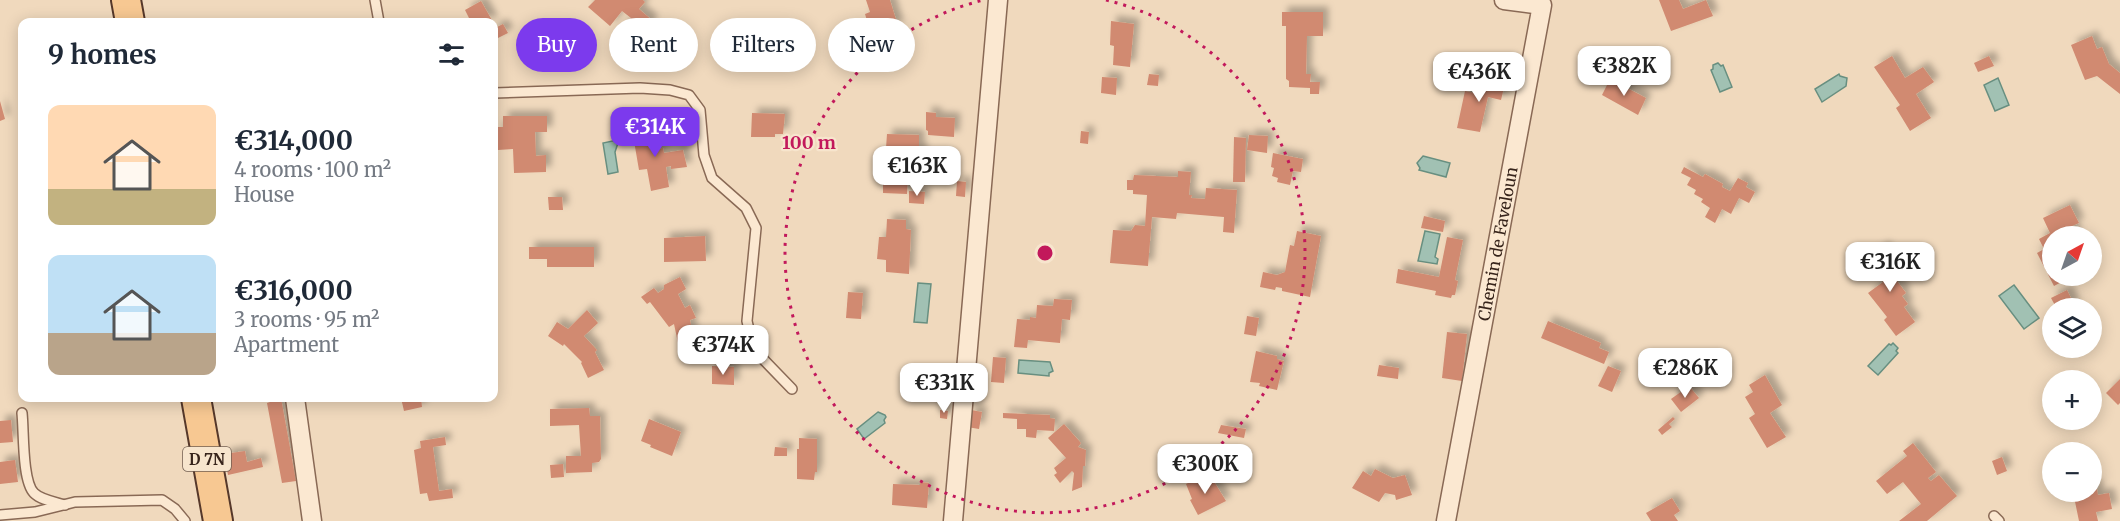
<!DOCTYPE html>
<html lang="en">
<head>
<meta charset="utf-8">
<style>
	:root { --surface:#fff; --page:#f2f2f3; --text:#1f2937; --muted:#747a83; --accent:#7c3aed }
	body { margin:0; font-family:Merriweather,serif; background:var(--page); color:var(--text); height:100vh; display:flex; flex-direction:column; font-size:22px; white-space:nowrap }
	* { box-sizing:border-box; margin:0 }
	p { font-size:20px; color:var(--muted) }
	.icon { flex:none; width:33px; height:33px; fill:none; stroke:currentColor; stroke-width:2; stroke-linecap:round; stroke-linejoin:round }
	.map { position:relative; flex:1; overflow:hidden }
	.details { position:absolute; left:18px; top:18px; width:480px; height:384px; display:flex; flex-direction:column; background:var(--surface); border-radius:12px; box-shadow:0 3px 15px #0003 }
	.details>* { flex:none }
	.hud { position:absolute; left:516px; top:18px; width:570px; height:54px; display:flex; gap:12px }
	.needle { width:39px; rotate:40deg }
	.tools { position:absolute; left:2042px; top:226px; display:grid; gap:12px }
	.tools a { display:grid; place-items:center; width:60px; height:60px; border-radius:50%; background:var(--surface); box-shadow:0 3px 15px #0003; font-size:30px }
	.price { position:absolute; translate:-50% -51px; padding:0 14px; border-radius:12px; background:#fff; color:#222; font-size:20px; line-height:39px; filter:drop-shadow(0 2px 3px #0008) }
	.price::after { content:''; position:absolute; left:50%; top:36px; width:18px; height:14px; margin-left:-9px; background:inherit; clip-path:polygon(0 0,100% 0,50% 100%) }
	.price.selected { background:var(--accent); color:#fff }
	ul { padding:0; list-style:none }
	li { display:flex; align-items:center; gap:18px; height:150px; padding:0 30px }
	li span { display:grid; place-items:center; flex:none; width:168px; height:120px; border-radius:12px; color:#555 }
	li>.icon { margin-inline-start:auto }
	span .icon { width:72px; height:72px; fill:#fffc; stroke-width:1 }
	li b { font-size:26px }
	h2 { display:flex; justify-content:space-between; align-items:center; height:72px; padding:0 30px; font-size:26px }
	.pill { padding:0 21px; border-radius:27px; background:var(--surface); box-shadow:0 3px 15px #0003; font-size:21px; line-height:54px }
	.pill.selected { background:var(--accent); color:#fff }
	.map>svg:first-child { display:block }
	.water { fill:#a1c1b3; stroke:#688f80; stroke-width:1.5 }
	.building { fill:#d18a71; filter:url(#shadow) }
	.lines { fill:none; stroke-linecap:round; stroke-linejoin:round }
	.service-casing { stroke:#896955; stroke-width:12 }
	.minor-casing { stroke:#896955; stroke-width:21 }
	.primary-casing { stroke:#56382a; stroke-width:32 }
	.service { stroke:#fbe8d1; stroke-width:9 }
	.minor { stroke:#fbe8d1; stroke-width:18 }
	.primary { stroke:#f7c892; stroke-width:28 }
	.ring { fill:none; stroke:#c2185b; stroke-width:3; stroke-dasharray:3 6 }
	.labels { text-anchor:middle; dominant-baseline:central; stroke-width:4.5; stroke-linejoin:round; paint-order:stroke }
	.shield { fill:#f7e5cd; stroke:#715e50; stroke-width:1.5 }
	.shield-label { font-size:15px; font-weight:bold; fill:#37241b }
	.street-label { font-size:16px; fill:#37241b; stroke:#f7e5cd }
	.centre { fill:#c2185b; stroke:#f7e5cd; stroke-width:3 }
	.ring-label { font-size:18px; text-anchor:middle; font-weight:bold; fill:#c2185b; stroke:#f7e5cd; stroke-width:4.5; stroke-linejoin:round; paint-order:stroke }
</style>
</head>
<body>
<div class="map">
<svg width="2120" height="521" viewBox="0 0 2120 521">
	<defs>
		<filter id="shadow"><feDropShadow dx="5.5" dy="-5.5" stdDeviation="3" flood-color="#0004"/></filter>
	</defs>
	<rect width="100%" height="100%" fill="#f0d9bd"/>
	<g class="water">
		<path d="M1718,63L1721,66L1723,65L1732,87L1720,92L1711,70L1713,69V65Z"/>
		<path d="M1839,74L1840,76L1847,78L1846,86L1822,102L1815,89Z"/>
		<path d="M1998,78L2009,105L1995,111L1984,85Z"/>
		<path d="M617,140L618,143L615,152L618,172L608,174L603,143Z"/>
		<path d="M1423,156L1450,163L1446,177L1419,170L1420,168L1417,163Z"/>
		<path d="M1425,231L1440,234L1435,257L1438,259L1437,264L1418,261Z"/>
		<path d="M918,283L931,284L927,323L914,322Z"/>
		<path d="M2014,285L2039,318L2024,329L1999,296Z"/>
		<path d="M1893,343L1898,348L1896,351L1898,353L1878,375L1868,366L1889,344L1891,345Z"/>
		<path d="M1019,360L1050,362L1053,371L1049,373V376L1018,373Z"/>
		<path d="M878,412L885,415L886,417L884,420L885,423L864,439L857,429Z"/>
	</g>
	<g class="building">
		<path d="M595,0H643L645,2L639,9L653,21L638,39L623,27L631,18L622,11L610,26L588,7Z"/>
		<path d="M866,0H890L898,26L871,34L865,14L870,12Z"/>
		<path d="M1659,0H1679L1683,9L1706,0L1713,16L1671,31Z"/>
		<path d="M481,1L493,22H471L465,10Z"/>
		<path d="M1282,12H1323V36H1307L1306,74H1311L1310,82H1320L1319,94H1310V88L1289,87V81L1286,79V26H1282Z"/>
		<path d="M1111,21L1134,24L1130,67L1113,65L1114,46L1110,45Z"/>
		<path d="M494,24L495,28L503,24L508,33L494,40Z"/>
		<path d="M2092,36L2097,49L2102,47L2109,64L2120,73V94L2097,76L2085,80L2071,45Z"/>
		<path d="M1892,56L1905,78L1923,67L1934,82L1916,94L1931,118L1910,131L1896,108L1900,105L1874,67Z"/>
		<path d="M1989,56L1994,66L1978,72L1974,63Z"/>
		<path d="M1149,74L1159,75L1158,86L1147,85Z"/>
		<path d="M1478,76L1505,83L1501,100L1488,97L1480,132L1457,128L1465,91L1475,93Z"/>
		<path d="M1102,77L1117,78L1116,95L1101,93Z"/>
		<path d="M1610,79L1646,98L1638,115L1602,95Z"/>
		<path d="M0,101L5,119L0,121Z"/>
		<path d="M926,112L936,113V117L955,118L954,137L928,135V131L926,130Z"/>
		<path d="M752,113L785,114L783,134H775V137H751Z"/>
		<path d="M503,116H547V132H535L536,156L546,155V172L514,173L513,149L498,150V127H503Z"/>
		<path d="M649,127L653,150L663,148L664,153L683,150L687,167L671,169V166L666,167L669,187L651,191L647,169L639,170L634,141L628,142L626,131Z"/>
		<path d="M1081,131L1089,132L1088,144L1080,143Z"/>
		<path d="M887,134L919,135V148H922V158H918L916,175H908L907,194L883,193V172H893L894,148H886Z"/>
		<path d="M1249,135L1268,136L1267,153L1247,150Z"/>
		<path d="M1234,137L1246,138L1245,182H1233Z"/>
		<path d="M1273,153L1303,159L1301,172L1293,171L1290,185L1277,182L1278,178L1272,176L1274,168L1271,167Z"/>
		<path d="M1684,167L1703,177L1705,174L1723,184L1722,187L1730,191L1738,178L1748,183L1746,187L1755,192L1749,203L1739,198L1731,214L1722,209L1715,223L1705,217L1710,208L1701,202L1703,199L1694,194L1696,190L1687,185L1691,178L1681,173Z"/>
		<path d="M1178,171L1191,172L1189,195H1192L1191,198L1205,199L1206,188L1237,190L1234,233L1223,232L1224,217L1177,213L1176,219L1152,217L1148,266L1110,263L1113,230L1131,231L1135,225L1145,226L1147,195L1133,194V190H1127V180H1133L1134,175L1178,177Z"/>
		<path d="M957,181L966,182L965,197L956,196Z"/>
		<path d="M909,191L925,192L924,204L909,203Z"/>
		<path d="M548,197H562L563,210H549Z"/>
		<path d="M2070,205L2079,223L2072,226L2076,234L2074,237H2052V276H2073L2054,286L2037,253L2044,249L2039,239L2050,233L2043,218Z"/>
		<path d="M1424,216L1445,221L1443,232L1421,228Z"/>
		<path d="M887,219L906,220V229L911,230L909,274L886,272V260L877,259L879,237H886Z"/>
		<path d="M1297,231L1321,236L1310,297L1282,291V288L1276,287L1275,290L1260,287L1263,272L1277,275L1285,272L1290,245L1294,246Z"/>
		<path d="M705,236L706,261L664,262V238Z"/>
		<path d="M1447,237L1463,240L1455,280L1458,281L1455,295H1452L1451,298L1435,295L1436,291L1396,283L1398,269L1439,277Z"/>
		<path d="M1884,246L1897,264L1889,270L1906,293L1902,296L1908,304L1904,307L1915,322L1896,336L1884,320L1887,317L1868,293L1883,282L1866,259Z"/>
		<path d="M529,247H594V267H547V259H529Z"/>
		<path d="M680,277L686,289L678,294L685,308L690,305L696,318L690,320L694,340L678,343L674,324L669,327L650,302L647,304L641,297L654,288L658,293L664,289V285Z"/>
		<path d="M2067,290L2075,306L2069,309H2057L2051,298Z"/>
		<path d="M848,292L863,293L861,319L846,318Z"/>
		<path d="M1054,299L1072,300L1070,320L1062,319L1060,343L1028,340L1027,348L1014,347L1017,319L1030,320V317L1036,318L1037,305L1053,306Z"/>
		<path d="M587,310L598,323L584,336L597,350L595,352L604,370L588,378L581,363L582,362L564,344L563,346L548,336L557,322L568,329Z"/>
		<path d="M1247,316L1259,318L1256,336L1244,334Z"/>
		<path d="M1548,321L1601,343L1599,348L1609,352L1604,364L1541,338Z"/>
		<path d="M1447,332L1467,334L1462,381L1442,378Z"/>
		<path d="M1256,351L1277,356V359L1284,361L1277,390L1259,386L1260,383L1250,382Z"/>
		<path d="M993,357L1006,358L1004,383L991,382Z"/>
		<path d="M1379,365L1399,368L1398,379L1377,376Z"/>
		<path d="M712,366L734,367V385L712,384Z"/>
		<path d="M1608,366L1621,371L1612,392L1598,386Z"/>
		<path d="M1721,369L1726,378L1714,385L1709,376Z"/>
		<path d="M1765,375L1782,405L1770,413L1786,437L1767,448L1749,418L1755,414L1745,397L1753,392L1749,385Z"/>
		<path d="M2120,379V403L2118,405L2106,393Z"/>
		<path d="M1689,386L1699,398L1681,412L1671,399Z"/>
		<path d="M269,398H281L296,481L282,483L267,403L270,402Z"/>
		<path d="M401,398H421L422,407L404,411Z"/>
		<path d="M589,408L590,416H600L601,459L599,462L592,463V472L566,473V456H581L579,425L550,426V409Z"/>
		<path d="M940,410L948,411L947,419L940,418Z"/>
		<path d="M971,410L982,412L979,429L967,427Z"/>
		<path d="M1003,413L1050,415V418L1055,419L1054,431L1037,430L1036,438L1026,437V429H1017V419L1003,418Z"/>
		<path d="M1673,417L1675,419L1669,424L1672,427L1662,435L1658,430Z"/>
		<path d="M649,419L681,432L672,456L650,447L651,445L641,441Z"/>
		<path d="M11,420L13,442L0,443V421Z"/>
		<path d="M1064,424L1081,443L1078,447L1086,450L1085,466H1083L1082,487L1072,491L1074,473L1072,471L1060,483L1054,475L1057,473L1054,468L1066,458L1048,438Z"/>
		<path d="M1221,425L1246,429L1244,438L1218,433Z"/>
		<path d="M445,437L446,445L433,447L439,491L452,489L453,498L429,501L427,493L420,494L414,450L421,448L420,441Z"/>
		<path d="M799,438L817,439V472H815L814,480L797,479V449H799Z"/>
		<path d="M1913,443L1936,472L1928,478L1931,481L1939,475L1957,496L1927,521H1899L1921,504L1903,482L1887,494L1876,481L1907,456L1903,451Z"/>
		<path d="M775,447L787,448V456H774Z"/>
		<path d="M245,451L247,462L261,458L263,467L228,475L224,454Z"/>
		<path d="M2002,457L2007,471L1997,475L1992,461Z"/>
		<path d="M15,460L18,482L0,484V462Z"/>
		<path d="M563,464L564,477L551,478L550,465Z"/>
		<path d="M1375,469L1393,478L1405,475L1412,495L1396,500L1395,495L1385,493L1379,502L1352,488L1363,471L1371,476Z"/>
		<path d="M1210,475L1226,501L1198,515L1190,500L1192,499L1186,484L1198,478L1200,481Z"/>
		<path d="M920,482L929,483L927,508L892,505L893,484L920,485Z"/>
		<path d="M2096,484L2098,495L2109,493L2112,509L2096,512L2098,521H2079L2073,492H2091V485Z"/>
		<path d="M1672,498L1680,511L1674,515L1678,521H1651L1646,513Z"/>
	</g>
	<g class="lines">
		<g class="service-casing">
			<g id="service">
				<path d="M375,0L379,22"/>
				<path d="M494,93L640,88L670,90L689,95L700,110L704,155L712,178L746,208L756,228L747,321L752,343L761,357L792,389"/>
				<path d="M22,413C24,431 22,481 34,493C41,500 55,502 65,505"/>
				<path d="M0,515L35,512L75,502L162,500L175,509L185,521"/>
				<path d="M1994,516L1999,521"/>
			</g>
		</g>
		<g class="minor-casing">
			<g id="minor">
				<path d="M295,398L312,521"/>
				<path d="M953,521L998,0"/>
				<path id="s1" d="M1446,521L1542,5L1504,0"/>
			</g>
		</g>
		<g class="primary-casing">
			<g id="primary">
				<path d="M126,0L130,22"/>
				<path d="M196,398L218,521"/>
			</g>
		</g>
		<use href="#service" class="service"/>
		<use href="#minor" class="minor"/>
		<use href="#primary" class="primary"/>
	</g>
	<path class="ring" d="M1106 0A260 260 0 1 1 984 0"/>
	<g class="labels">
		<rect class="shield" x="183" y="447" width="48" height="24" rx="4.5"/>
		<g class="shield-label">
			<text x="207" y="459">D 7N</text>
		</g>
		<g class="street-label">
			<text stroke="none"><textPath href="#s1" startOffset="282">Chemin de Faveloun</textPath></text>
		</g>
	</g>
	<circle cx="1045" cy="253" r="9" class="centre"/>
	<g class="ring-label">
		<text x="809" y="149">100 m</text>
	</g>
</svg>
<div class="tools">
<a><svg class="needle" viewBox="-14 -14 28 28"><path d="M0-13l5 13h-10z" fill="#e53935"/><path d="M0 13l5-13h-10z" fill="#747a83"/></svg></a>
<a><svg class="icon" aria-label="layers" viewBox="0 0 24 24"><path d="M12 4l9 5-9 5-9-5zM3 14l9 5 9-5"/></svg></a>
<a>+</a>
<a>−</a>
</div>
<b class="price" style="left:1624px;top:97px">€382K</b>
<b class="price" style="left:1479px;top:103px">€436K</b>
<b class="price selected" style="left:655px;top:158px">€314K</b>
<b class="price" style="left:917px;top:197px">€163K</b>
<b class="price" style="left:1890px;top:293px">€316K</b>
<b class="price" style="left:723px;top:376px">€374K</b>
<b class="price" style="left:1685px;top:399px">€286K</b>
<b class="price" style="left:944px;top:414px">€331K</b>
<b class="price" style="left:1205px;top:495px">€300K</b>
<div class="hud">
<a class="pill selected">Buy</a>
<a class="pill">Rent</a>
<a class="pill">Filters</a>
<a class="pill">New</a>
</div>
<section class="details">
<h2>9 homes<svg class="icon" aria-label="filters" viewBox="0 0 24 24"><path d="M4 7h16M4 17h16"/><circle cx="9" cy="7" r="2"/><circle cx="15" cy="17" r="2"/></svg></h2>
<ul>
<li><span style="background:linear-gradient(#ffd9b3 70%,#c2b280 0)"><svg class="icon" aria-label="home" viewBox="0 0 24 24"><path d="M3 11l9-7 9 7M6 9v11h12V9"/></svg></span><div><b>€314,000</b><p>4 rooms · 100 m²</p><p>House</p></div></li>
<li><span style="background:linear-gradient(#bfe0f5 65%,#b9a48a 0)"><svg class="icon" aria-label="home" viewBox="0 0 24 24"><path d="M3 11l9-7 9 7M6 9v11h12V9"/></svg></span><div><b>€316,000</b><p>3 rooms · 95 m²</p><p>Apartment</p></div></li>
</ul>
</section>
</div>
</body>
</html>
